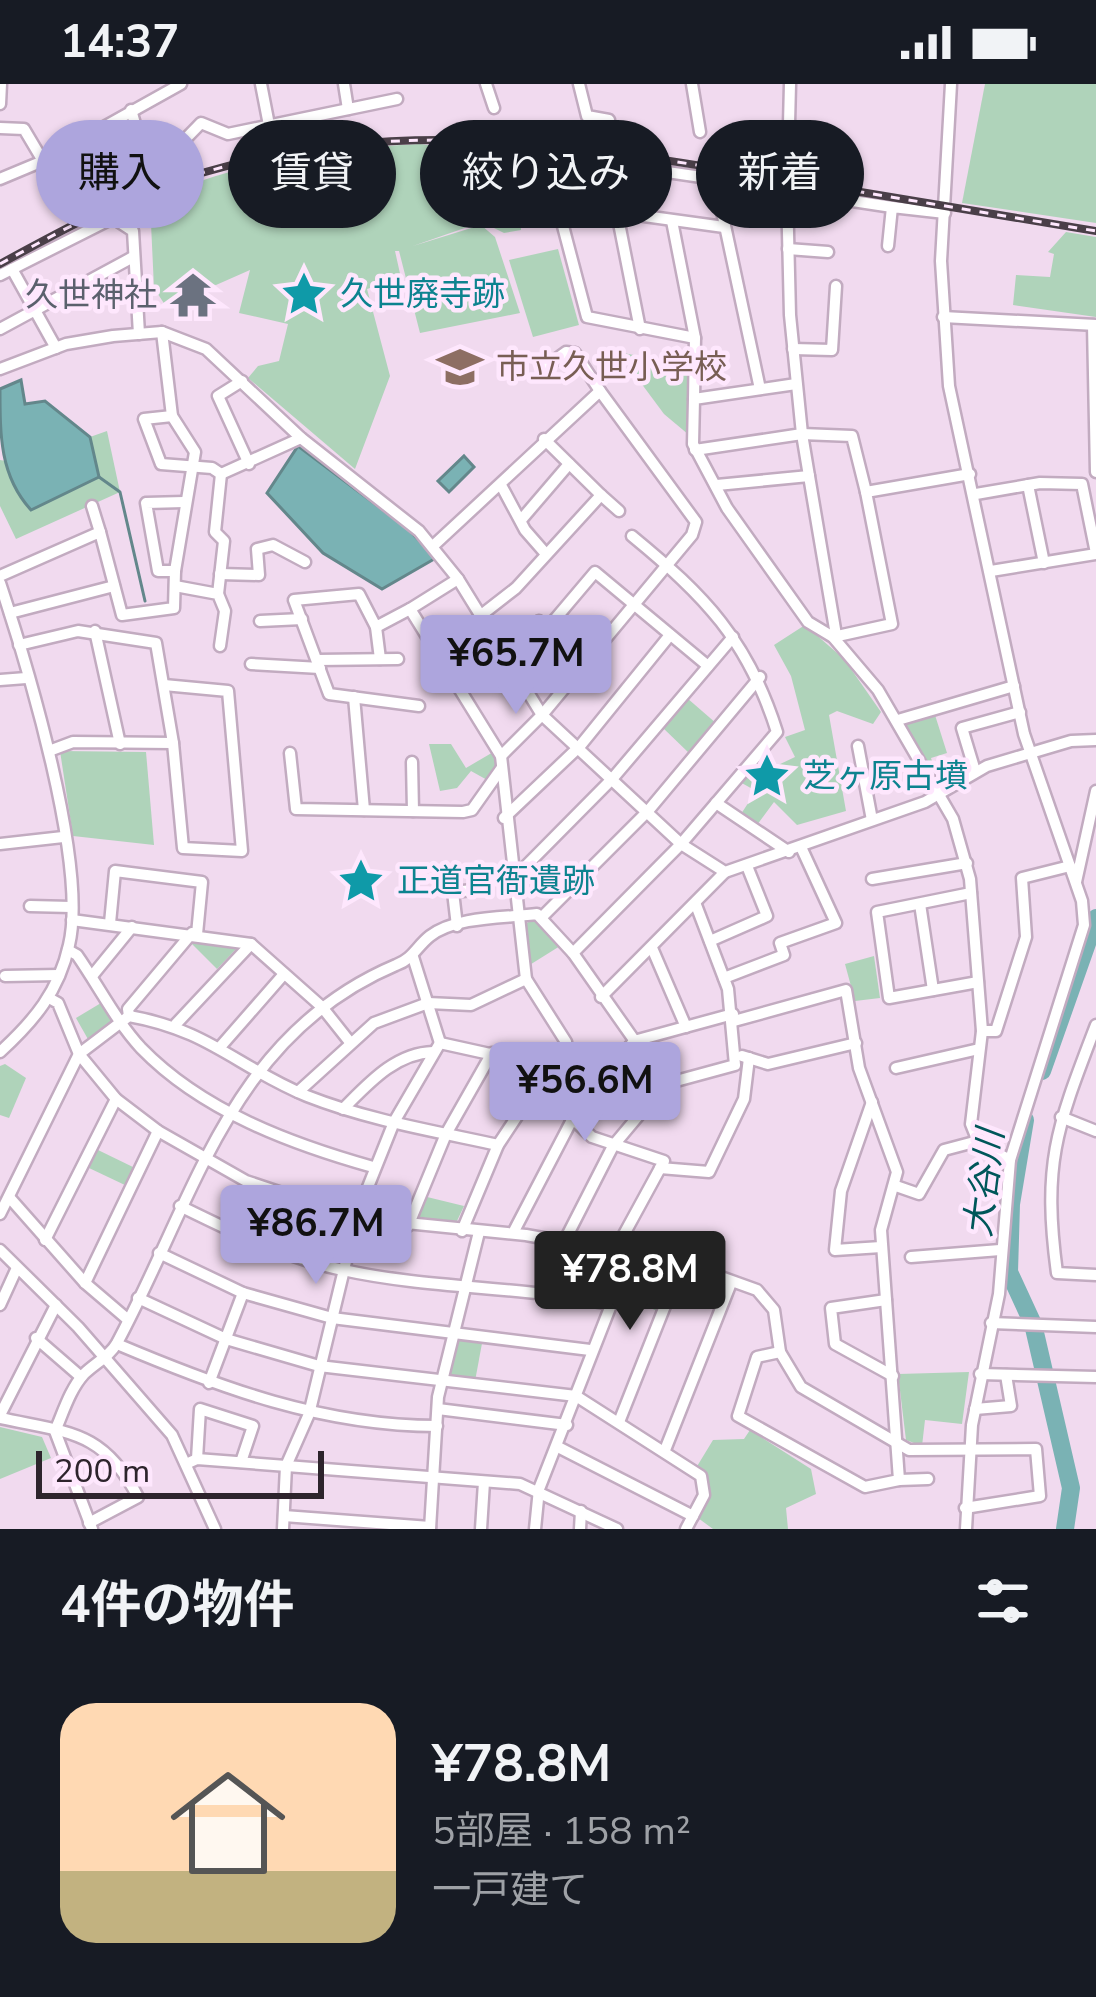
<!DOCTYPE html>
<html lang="ja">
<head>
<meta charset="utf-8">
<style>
	:root { --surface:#171b24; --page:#20242c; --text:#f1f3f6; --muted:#9ea1a6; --line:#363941; --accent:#ada5dd }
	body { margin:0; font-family:"Nunito Sans","Noto Sans JP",sans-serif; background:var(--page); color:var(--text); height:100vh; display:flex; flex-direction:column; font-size:45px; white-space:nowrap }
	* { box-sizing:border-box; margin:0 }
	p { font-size:39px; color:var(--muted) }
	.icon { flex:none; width:66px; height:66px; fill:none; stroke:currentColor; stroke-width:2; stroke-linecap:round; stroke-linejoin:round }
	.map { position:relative; height:1445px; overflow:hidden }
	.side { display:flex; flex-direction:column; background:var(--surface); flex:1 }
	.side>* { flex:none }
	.hud { position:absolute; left:36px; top:36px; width:1026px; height:108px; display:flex; gap:24px }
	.scale { position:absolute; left:36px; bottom:30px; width:288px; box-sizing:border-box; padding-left:12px; border:6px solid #2d242c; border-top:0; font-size:33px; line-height:42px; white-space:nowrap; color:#2d242c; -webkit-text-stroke:9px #fee7fd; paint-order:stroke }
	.price { position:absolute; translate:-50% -102px; padding:0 27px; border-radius:12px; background:var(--accent); color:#111; font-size:39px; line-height:78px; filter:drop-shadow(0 3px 6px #0008) }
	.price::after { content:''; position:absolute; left:50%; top:72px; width:36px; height:27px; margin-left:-18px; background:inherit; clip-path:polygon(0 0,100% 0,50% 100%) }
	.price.active { background:#222; color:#fff }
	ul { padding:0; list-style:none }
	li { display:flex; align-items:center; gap:36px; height:300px; padding:0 60px }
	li+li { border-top:3px solid var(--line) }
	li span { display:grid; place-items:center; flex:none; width:336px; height:240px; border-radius:36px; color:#555 }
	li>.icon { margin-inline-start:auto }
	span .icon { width:144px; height:144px; fill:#fffc; stroke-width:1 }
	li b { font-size:51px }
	h2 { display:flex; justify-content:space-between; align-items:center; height:144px; padding:0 60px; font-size:51px }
	.chip { padding:0 42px; border-radius:54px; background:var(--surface); box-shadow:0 3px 9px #0004; font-size:42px; line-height:108px }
	.chip.active { background:var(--accent); color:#111 }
	.status { display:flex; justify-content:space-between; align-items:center; height:84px; padding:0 60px; background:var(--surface); direction:ltr }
	.status svg { height:33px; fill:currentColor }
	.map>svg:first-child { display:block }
	.green { fill:#afd3ba }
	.water { fill:#7ab2b4; stroke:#63878b; stroke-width:3 }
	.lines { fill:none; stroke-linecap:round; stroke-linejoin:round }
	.stream { stroke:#63878b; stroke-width:3 }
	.river { stroke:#7ab2b4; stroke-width:18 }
	.minor-casing { stroke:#c2abc0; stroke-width:15 }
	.minor { stroke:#fff; stroke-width:10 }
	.rail-casing { stroke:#4a3f48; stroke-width:8 }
	.rail { stroke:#fee7fd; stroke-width:3; stroke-dasharray:9; stroke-linecap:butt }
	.labels { text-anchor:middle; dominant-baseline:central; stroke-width:9; stroke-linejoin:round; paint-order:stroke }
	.culture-label { font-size:33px; fill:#0d838f; stroke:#fee7fd; text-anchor:start }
	.worship-label { font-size:33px; fill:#5b616d; stroke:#fee7fd; text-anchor:end }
	.education-label { font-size:33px; fill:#785e54; stroke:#fee7fd; text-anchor:start }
	.water-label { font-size:36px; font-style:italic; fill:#00575a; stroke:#fee7fd }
</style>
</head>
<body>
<div class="status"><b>14:37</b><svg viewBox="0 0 49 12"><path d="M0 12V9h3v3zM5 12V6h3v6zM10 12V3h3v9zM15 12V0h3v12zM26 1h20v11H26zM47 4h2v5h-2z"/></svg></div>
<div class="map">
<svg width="1096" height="1445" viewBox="0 0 1096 1445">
	<rect width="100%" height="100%" fill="#f1daef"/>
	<g class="green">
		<path d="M985,0H1096V139L962,119Z"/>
		<path d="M420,60C453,64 472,69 482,104L504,112L510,130L521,134V146L504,149L482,138L413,162L481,141L495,153L520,229L420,249L399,167H395L401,194L367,205L390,292L355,385L248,294L258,282L279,277L288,240L239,229L250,186L216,201L195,198L167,224L154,204L150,118C228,79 333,64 420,60Z"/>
		<path d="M1066,148L1096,153V233L1013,221L1016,191L1050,193L1054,170L1048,168Z"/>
		<path d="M558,165L579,241L533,253L509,176Z"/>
		<path d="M618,268L691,282L689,351L664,330Z"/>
		<path d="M107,347L120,408L16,455L0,422V376L98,393L90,353Z"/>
		<path d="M805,541L844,575L881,628L873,640L837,627L829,631L846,727L797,741L774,718L757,741L741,730L756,707L740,698L759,678L776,682L795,673L785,653L805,646L791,592L774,561Z"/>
		<path d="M687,614L717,640L690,670L662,643Z"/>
		<path d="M935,631L947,669L931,674L936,689L909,658L902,640Z"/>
		<path d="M429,660H451L466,684L495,667L500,681L489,697L471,687L457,704L440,707Z"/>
		<path d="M60,667L146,668L154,761L73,752Z"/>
		<path d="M532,836L540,837L560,862L528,882L522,842Z"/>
		<path d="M194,856L238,863L217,885L191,859Z"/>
		<path d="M874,872L880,914L855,917L845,880Z"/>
		<path d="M106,916L117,936L89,957L76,934Z"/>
		<path d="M5,980L26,994L9,1034L0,1031V982Z"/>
		<path d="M98,1066L135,1084L127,1102L89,1084Z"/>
		<path d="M423,1112L464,1122L457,1137L421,1134L417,1128Z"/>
		<path d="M648,1179L675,1188L659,1228L640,1219Z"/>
		<path d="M458,1252L483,1254L475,1297L446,1294Z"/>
		<path d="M969,1288L962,1340L925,1336L922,1362L906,1356L898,1290Z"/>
		<path d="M0,1343L42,1353L51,1374L0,1395Z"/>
		<path d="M750,1346L811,1385L816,1410L786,1424L788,1445H713L698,1434L707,1411L706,1390L696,1384L713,1356L744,1355Z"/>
	</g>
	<g class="water">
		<path d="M21,296L25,320L45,317L90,353L99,393L31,426C0,392 0,352 0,305Z"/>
		<path d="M298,362L407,444L436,474L382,505L323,469L267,409Z"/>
		<path d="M464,372L474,383L449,408L438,397Z"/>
	</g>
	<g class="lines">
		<path class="stream" d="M99,393L120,408L145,517"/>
		<g class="river">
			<path d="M1042,987L1096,834"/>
			<path d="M1025,1036L1011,1120L1009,1188L1033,1240L1071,1404L1065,1445"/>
		</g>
		<g class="minor-casing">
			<g id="minor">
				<path d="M261,0L269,41"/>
				<path d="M344,0L348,25"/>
				<path d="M486,0L494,24"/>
				<path d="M579,0L587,32L609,36"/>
				<path d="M692,0L700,48"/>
				<path d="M951,0L941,177L949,302L1024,650L1082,817L1084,841L1010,1076L999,1210L972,1341L966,1445"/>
				<path d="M0,20L1,0"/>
				<path d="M131,26L145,74"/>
				<path d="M0,44L24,45L43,77"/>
				<path d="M788,80L790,0"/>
				<path d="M0,95L43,77L181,0"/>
				<path d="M67,105L135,72L165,76L201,39L228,50L397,15"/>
				<path d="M557,120L724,143"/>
				<path d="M617,129L640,245"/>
				<path d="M672,137L695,254L694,315"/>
				<path d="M888,162L892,123L945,129"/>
				<path d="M788,165L828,168"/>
				<path d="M12,185L56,264"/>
				<path d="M0,191L113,134L133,147L139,250"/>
				<path d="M943,233L1096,241"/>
				<path d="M1093,241L1096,388"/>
				<path d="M0,245L133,173"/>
				<path d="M695,254L587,233L544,70L715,95L760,305"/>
				<path d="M793,265L832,266L836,202"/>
				<path d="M544,284L566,268L575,269L600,307"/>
				<path d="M0,285L66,260L113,252L162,248L206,265L301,354L419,447L458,495L542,631L681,760L725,788L925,718L987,682L1071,657L1096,656"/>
				<path d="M242,297L218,312L249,380"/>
				<path d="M796,300L694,315L693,360L727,424L808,538L833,553L878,606L953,735L970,795L982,947L971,1040L979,1060L1010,1076"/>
				<path d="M172,332L144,335L161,380L212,384L221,390L301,354"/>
				<path d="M695,366L802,350L790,231L787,107L892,123"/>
				<path d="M809,392L802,350L852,352L866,408"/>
				<path d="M717,401L809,392L836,551"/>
				<path d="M1028,401L1044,479"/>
				<path d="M502,403L525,446L546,470"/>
				<path d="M976,410L1040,399L1082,400L1096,469"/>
				<path d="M601,411L619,427"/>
				<path d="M92,422L100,448"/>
				<path d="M521,436L569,380"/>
				<path d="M433,462L600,307L696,438L692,451L542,631L501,672"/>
				<path d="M175,487H158L146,419L184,418"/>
				<path d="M991,487L1096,470"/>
				<path d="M220,490L259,491L257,465L273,461L305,478"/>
				<path d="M0,492L100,448L122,531L174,524L175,487L195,368L172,332L162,248"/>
				<path d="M458,495L410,525L501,672L526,895L566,958L498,1061L462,1147"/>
				<path d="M0,499C27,580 88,781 69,861C59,907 34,937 0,968"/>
				<path d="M175,502L218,510L225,527L220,562"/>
				<path d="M218,510L224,457L215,448L221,390"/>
				<path d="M410,525L376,543L359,510L294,516L329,610L419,622"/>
				<path d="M10,529L114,502"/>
				<path d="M480,532L516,504L601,411L544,355"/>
				<path d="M260,537L302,535"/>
				<path d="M551,540L595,488L708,582"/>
				<path d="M376,543L380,575"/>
				<path d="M95,547L120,660"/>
				<path d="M833,553L892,540L866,408L970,390"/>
				<path d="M19,561L78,547L156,559L173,659L73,658L49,667"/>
				<path d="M506,574L539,537"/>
				<path d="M317,576L398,575"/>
				<path d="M251,580L320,584"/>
				<path d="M0,596L26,594"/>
				<path d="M164,601L228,607L242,767L183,764L173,659"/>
				<path d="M354,613L364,726"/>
				<path d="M898,636L1014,602"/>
				<path d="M858,662L872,736"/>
				<path d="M290,669L296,725L463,728L472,726L501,685"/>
				<path d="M412,678L413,727"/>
				<path d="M975,687L962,644L1020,628"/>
				<path d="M716,719L789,768"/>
				<path d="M504,734L580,662L670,551"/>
				<path d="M0,760L63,753"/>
				<path d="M513,795L613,694L733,553"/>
				<path d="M872,795L967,779"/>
				<path d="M1076,798L1096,707"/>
				<path d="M971,809L877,828L889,914L978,898"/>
				<path d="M920,820L933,906"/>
				<path d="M30,822L71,823"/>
				<path d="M542,833L648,727L760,593"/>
				<path d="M72,836L251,860L322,923L349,957"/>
				<path d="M110,839L115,787L202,798L197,850"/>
				<path d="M457,842L453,808L482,805"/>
				<path d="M710,857L767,832L747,782"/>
				<path d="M652,864L686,943"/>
				<path d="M68,866L77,871C98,901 116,937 141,964C202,1027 291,1060 373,1083"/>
				<path d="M573,869L681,760L777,648C748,556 705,512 632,452"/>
				<path d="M413,873L440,959"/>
				<path d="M5,892L59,891"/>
				<path d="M92,892L132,843"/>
				<path d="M724,894L784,871L780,859L836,839L801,763"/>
				<path d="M601,913L725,788"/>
				<path d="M49,914L58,919L79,970L116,1015L158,1047L246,1097L357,1134L526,1151L682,1179L757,1206L774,1226L780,1268L801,1303L909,1366L1036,1365L1040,1412L965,1424"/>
				<path d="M129,932L128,925L192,849"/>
				<path d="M734,937L846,906L859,984L897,1088L881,1146L899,1396L865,1403L738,1332L757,1273L780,1268"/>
				<path d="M176,940L251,860"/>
				<path d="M1096,941C1057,1043 1042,1078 1057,1189L1096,1191"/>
				<path d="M982,947H996L1026,853L1022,794L1070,782"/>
				<path d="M440,959L508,974L592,1053L664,1077L616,1165"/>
				<path d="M221,962L284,890"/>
				<path d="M742,972L768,980L856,959"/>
				<path d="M896,984L979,965"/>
				<path d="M298,1008L374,939L428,919L471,921L526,895"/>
				<path d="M872,1018L841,1107L835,1166L881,1163"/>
				<path d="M343,1025C368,1000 395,969 433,968"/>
				<path d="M1061,1033L1096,1047"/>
				<path d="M660,1084L709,1088L744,1015L749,974"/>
				<path d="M896,1102L919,1110L944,1066L978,1057"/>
				<path d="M9,1113L85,1199L126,1234"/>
				<path d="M180,1122C233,1148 285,1174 343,1186C430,1205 521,1202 609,1220"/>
				<path d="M0,1130L79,970L129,932C209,946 237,983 307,1012C368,1036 434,1047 498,1061"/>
				<path d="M408,1142L446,1050L492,969"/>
				<path d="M513,1149L573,1034L634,957L733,930"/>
				<path d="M45,1156L116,1015"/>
				<path d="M565,1156L613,1062L665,1000L735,981L728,905L696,821"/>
				<path d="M0,1166L78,1243L172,1351L215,1445"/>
				<path d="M159,1169L243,1209L332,1234L590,1266"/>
				<path d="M911,1173L1000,1166"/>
				<path d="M85,1199L158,1047"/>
				<path d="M138,1214L226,1255L319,1282L576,1312L701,1392L704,1411L686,1445"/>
				<path d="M886,1216L831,1224L835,1260L893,1292"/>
				<path d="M0,1221L16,1186"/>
				<path d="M991,1239L1096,1243"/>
				<path d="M36,1254L81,1293"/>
				<path d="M117,1260C221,1304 323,1342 437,1342"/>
				<path d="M980,1290L1096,1293"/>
				<path d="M209,1299L243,1209"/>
				<path d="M438,1325L567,1341"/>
				<path d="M975,1325L1011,1322L1006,1291"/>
				<path d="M0,1331L56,1221"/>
				<path d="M0,1334C69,1349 103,1346 138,1413L89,1439"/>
				<path d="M619,1338L682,1179"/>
				<path d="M558,1363L693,1432"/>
				<path d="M665,1366L731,1199"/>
				<path d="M197,1375L200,1325L253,1342L241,1378"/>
				<path d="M186,1380L197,1375L520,1400L617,1445"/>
				<path d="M899,1396L928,1395"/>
				<path d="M284,1432L430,1443"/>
				<path d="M92,1445L55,1347C63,1329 70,1305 84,1290C94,1280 110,1272 117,1259C195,1114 230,951 396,881C413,875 417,862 430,852C456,832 506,834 537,830L573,869L665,1000"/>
				<path d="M283,1445L286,1382L309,1330L358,1128L394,1038L440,959"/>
				<path d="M430,1445L438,1313L479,1148"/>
				<path d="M481,1445L484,1398"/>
				<path d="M535,1445L539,1405L631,1170"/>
				<path d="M580,1445L581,1427"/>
			</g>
		</g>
		<use href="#minor" class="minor"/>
		<g class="rail-casing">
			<path id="rail" d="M0,180C64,145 128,110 198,90C397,32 565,59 764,92C875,110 985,129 1096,147"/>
		</g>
		<use href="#rail" class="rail"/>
	</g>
	<defs>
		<g id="sight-bare" transform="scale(3.6)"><path d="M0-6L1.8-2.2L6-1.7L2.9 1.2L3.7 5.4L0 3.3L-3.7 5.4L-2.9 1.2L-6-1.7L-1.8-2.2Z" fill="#0f9aa8" stroke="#fee7fd" stroke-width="2.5" paint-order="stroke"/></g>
		<g id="temple-bare" transform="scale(3.6)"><path d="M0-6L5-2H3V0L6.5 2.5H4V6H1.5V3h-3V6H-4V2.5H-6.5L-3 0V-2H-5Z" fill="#6b7280" stroke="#fee7fd" stroke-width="2.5" paint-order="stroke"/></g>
		<g id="school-bare" transform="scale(3.6)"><path d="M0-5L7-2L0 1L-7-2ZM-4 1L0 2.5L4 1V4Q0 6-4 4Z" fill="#8d6e63" stroke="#fee7fd" stroke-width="2.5" paint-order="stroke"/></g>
	</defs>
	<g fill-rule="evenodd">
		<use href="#sight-bare" x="304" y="210"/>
		<use href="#temple-bare" x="193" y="211"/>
		<use href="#school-bare" x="460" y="283"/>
		<use href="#sight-bare" x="767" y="692"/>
		<use href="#sight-bare" x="361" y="797"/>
	</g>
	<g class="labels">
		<g class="culture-label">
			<text x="340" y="210">久世廃寺跡</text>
			<text x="803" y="692">芝ヶ原古墳</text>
			<text x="397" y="797">正道官衙遺跡</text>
		</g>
		<g class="worship-label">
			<text x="157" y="211">久世神社</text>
		</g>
		<g class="education-label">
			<text x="496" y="283">市立久世小学校</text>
		</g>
		<g class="water-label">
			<text transform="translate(985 1099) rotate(-83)">大谷川</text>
		</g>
	</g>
</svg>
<div class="scale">200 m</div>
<b class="price" style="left:516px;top:633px">¥65.7M</b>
<b class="price" style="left:585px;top:1060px">¥56.6M</b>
<b class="price" style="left:316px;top:1203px">¥86.7M</b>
<b class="price active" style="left:630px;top:1249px">¥78.8M</b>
<div class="hud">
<a class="chip active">購入</a>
<a class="chip">賃貸</a>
<a class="chip">絞り込み</a>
<a class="chip">新着</a>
</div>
</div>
<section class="side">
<h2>4件の物件<svg class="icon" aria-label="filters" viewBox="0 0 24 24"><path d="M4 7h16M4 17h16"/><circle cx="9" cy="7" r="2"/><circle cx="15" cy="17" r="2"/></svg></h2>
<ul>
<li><span style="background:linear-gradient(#ffd9b3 70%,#c2b280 0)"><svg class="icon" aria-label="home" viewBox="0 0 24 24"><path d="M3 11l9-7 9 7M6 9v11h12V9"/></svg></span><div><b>¥78.8M</b><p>5部屋 · 158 m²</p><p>一戸建て</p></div></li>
</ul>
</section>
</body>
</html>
